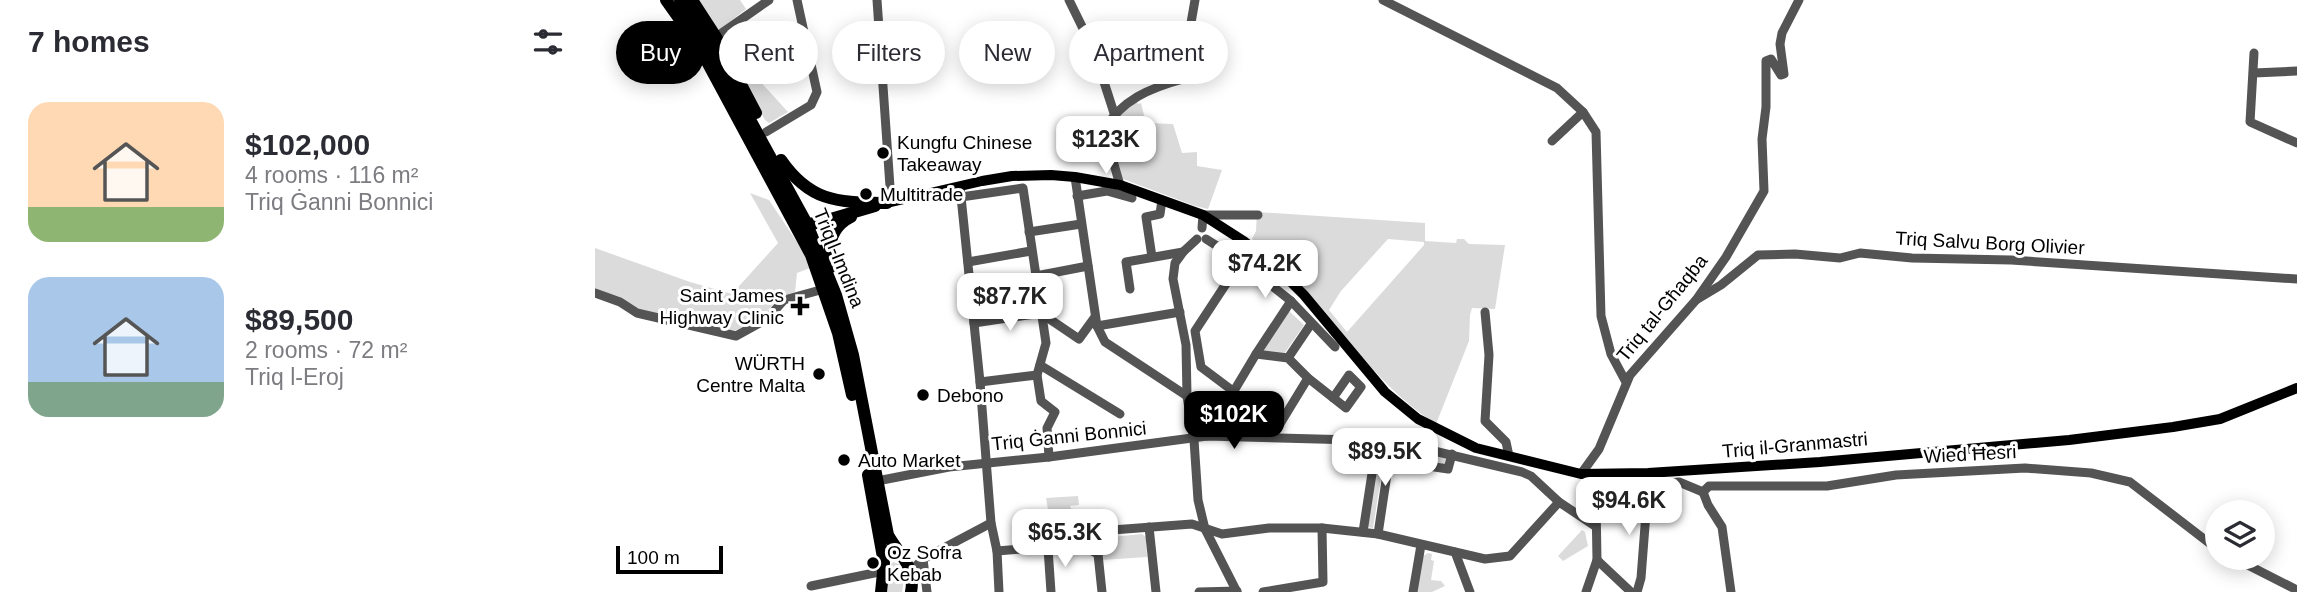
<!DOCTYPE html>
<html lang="en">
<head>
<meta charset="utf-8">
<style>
	:root { --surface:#fff; --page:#f7f7f7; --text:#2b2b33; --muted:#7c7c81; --accent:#000 }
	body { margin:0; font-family:Arial,sans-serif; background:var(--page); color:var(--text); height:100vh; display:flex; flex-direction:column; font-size:26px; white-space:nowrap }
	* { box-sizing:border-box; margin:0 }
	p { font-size:23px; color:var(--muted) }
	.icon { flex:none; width:38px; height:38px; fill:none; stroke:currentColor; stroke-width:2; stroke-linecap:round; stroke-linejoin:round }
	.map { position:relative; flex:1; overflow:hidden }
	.sheet { display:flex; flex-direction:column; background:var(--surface); width:595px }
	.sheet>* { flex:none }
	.guide { position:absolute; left:21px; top:21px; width:665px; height:63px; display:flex; gap:14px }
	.controls { position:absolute; left:1610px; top:500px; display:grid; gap:14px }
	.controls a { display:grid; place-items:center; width:70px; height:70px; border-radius:50%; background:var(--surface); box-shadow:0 4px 18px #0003; font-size:35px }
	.scale { position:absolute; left:21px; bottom:18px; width:107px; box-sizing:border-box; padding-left:7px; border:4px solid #000; border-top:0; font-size:19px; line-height:24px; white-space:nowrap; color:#000; -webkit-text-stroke:5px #fff; paint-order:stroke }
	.price { position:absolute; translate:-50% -60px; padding:0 16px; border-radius:14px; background:#fff; color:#222; font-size:23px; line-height:46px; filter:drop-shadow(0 2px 4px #0008) }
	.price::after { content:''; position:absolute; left:50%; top:42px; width:21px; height:16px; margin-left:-10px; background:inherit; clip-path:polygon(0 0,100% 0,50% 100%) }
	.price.current { background:var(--accent); color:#fff }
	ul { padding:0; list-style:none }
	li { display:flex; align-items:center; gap:21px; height:175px; padding:0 28px }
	li span { display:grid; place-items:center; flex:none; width:196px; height:140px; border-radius:21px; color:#555 }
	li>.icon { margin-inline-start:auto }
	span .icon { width:84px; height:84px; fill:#fffc; stroke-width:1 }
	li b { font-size:30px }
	h2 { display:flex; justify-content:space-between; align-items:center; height:84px; padding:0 28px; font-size:30px }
	.tag { padding:0 24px; border-radius:32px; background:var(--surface); box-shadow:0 4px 18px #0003; font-size:24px; line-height:63px }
	.tag.current { background:var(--accent); color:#fff }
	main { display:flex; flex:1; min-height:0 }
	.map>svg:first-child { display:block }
	.green { fill:#dbdbdb; fill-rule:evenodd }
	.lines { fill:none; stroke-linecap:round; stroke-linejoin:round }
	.minor { stroke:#545454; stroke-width:9 }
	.major { stroke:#000; stroke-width:10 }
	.highway { stroke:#000; stroke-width:12 }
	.poi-dot { fill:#000; stroke:#fff; stroke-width:2.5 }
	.labels { text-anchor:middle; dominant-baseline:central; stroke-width:6; stroke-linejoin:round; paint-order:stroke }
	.poi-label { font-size:19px; fill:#000; stroke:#fff; text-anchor:start }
	.street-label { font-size:19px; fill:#000; stroke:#fff }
</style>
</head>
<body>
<main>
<section class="sheet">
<h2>7 homes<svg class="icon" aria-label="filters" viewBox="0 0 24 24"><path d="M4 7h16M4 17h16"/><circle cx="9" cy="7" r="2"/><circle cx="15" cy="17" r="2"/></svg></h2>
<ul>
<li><span style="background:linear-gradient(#ffd9b3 75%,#8fb573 0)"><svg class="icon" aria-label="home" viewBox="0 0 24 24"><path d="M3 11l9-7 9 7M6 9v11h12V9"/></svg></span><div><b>$102,000</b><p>4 rooms · 116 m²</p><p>Triq Ġanni Bonnici</p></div></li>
<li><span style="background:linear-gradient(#a9c7e8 75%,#7fa58c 0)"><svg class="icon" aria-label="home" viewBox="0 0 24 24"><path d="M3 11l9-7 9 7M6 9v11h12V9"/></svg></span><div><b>$89,500</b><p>2 rooms · 72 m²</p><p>Triq l-Eroj</p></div></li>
</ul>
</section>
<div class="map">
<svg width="1702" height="592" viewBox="0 0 1702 592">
	<rect width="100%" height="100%" fill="#fff"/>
	<g class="green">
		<path d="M102,0H145L151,9L125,29L120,28Z"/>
		<path d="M132,37L151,66L193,112L174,123L170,120L128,44Z"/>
		<path d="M540,100L543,104L546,103L551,123L578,124L587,153L602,152V166L627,170L613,209L600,206L528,179L513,129L522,115Z"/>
		<path d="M155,193L174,200L210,254L215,268L202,273L200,292L186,296L164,320L135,333L0,297V248L95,282L137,294L183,243Z"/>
		<path d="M662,212L830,223V241L861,243L862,239H869L874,244L910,245L900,309L877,308L875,315L874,341L841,424C764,375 729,292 657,239L661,231ZM793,239L829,242V245L752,332L734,310L746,291Z"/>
		<path d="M694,311L709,325L689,354L668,351Z"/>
		<path d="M785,446H791L778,528L773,527Z"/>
		<path d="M799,447L851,457L849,467L797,457Z"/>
		<path d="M483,496L484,505L475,506L485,527L476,529L477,542H468L457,532L451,498Z"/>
		<path d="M987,530L990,532L993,546L968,561L963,556Z"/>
		<path d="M547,534L551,537L552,557L507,560L506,554L509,549H518L517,537Z"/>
		<path d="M833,553L837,554L836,560L839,561L836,580L846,581L850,586L837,592H821L828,556Z"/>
		<path d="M298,562L307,565L310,572L307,592H292L293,569Z"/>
	</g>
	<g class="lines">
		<g class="minor">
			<path d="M282,0L296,201"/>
			<path d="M474,0L499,51L519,113"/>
			<path d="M788,0L962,88L988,112L1001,132L1006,316L1016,354L1031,382"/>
			<path d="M121,37L174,0"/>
			<path d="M1659,53L1655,122L1702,143"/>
			<path d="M1659,73L1702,71"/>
			<path d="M171,132L216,105L222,92L202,0"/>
			<path d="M957,141L988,112"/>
			<path d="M480,177L502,326L510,342L592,396"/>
			<path d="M525,185L509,130C526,100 555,88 588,79L594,64L593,40L600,0"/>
			<path d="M365,187L385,382L396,523L402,551L404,592"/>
			<path d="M482,196L512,191L537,198"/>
			<path d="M366,197L428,188L451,343L442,375L446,401L460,412L452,428L454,457"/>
			<path d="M607,228L608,215H663"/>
			<path d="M434,232L486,224"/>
			<path d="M602,239L588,252L580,263L578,279L591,345L592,396L599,440L603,500L610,529L642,592"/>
			<path d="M611,239L646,261L696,301L740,347"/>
			<path d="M557,257L551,217L565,214L567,200"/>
			<path d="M373,262L436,251"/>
			<path d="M441,276L493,266"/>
			<path d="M535,289L531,262L588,252"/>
			<path d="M0,293L25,302L42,313L141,336L172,319L189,300L229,289"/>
			<path d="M1101,300L1126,285L1163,255L1200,254L1245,258L1265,253L1317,258L1416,260L1702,279"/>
			<path d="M890,312L894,355L890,421L911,442L914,456"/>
			<path d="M453,318L484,339L500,317"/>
			<path d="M379,323L447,313"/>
			<path d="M502,326L585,312"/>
			<path d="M661,354L693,358L713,378L751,408L766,387L754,375L738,398"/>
			<path d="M693,358L716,324"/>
			<path d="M445,365L525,414"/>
			<path d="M385,382L442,375"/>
			<path d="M638,391L606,367L600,331L646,261"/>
			<path d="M612,436L661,354L696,301"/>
			<path d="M677,437L713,378"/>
			<path d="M794,460L853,469L857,454"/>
			<path d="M986,474L1004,449L1035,375L1101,300L1131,257L1169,191L1167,139L1171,107V61L1176,59L1186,75L1189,74L1185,44L1187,33L1204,0"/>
			<path d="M992,474L1001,500"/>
			<path d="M282,481L354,467L454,457L612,436L797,441L927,472L936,476L964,502L1000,526"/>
			<path d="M1108,492L1114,486H1232L1301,475L1430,468L1496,473L1535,482L1622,549"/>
			<path d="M1108,492L1113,505L1127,527L1136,592"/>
			<path d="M1002,501L1013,488L1022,486L1053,487L1084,482L1108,492"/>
			<path d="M554,527L561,592"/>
			<path d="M768,532L782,441"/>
			<path d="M783,534L797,441"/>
			<path d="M484,544L492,534L517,530"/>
			<path d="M453,548L456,592"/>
			<path d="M402,551L484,544L503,554L517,530L597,524L627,534L674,528H727L783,534L890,559L915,556L964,502"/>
			<path d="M860,552L875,592"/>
			<path d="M503,554L507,592"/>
			<path d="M1639,558L1702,590"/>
			<path d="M328,559L332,592"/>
			<path d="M1002,560L1036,592"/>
			<path d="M316,571L328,559L396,523"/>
			<path d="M216,586L284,572"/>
			<path d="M604,592L642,591"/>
			<path d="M668,592L728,582L727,528"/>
			<path d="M818,592L826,545"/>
			<path d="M991,592L1002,560L1001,502L1006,475"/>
			<path d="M1042,592L1046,578L1053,487"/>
		</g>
		<path class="major" d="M292,203L387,181L417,176L456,175L480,177L525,185L608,215L650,242L685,271L709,295L790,392L823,419L881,448L986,474L1053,473L1225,462L1474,440L1578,427L1625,419L1702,388"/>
		<g class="highway">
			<path d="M71,0L103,45L216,255L243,333L257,395"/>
			<path d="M85,0L112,41L212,224L241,295L258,355L293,535C304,555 321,566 316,592"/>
			<path d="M97,0L121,37L161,113"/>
			<path d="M186,160C216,203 243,202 292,203"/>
			<path d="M207,221L212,224L222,223L280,206"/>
			<path d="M236,267C232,247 236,227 256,217"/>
			<path d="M273,475L289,563L286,592"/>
		</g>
	</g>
	<g class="poi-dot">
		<circle cx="288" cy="153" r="7"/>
		<circle cx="271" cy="194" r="7"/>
		<path d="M201.5 295.5h7v7h7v7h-7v7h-7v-7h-7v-7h7z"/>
		<circle cx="224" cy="374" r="7"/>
		<circle cx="328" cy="395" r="7"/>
		<circle cx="249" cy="460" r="7"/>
		<circle cx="278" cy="563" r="7"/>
	</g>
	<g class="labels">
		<g class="poi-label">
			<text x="302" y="142">Kungfu Chinese<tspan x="302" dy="22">Takeaway</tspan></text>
			<text x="285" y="194">Multitrade</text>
			<text x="189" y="295" text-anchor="end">Saint James<tspan x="189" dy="22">Highway Clinic</tspan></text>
			<text x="210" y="363" text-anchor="end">WÜRTH<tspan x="210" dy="22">Centre Malta</tspan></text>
			<text x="342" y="395">Debono</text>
			<text x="263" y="460">Auto Market</text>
			<text x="292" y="552">Oz Sofra<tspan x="292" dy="22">Kebab</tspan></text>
		</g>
		<g class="street-label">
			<text transform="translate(1395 243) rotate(3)">Triq Salvu Borg Olivier</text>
			<text transform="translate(244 258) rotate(68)">Triq l-Imdina</text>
			<text transform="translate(1067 308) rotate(-51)">Triq tal-Għaqba</text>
			<text transform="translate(474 436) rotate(-6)">Triq Ġanni Bonnici</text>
			<text transform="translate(1200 445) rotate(-5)">Triq il-Granmastri</text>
			<text transform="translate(1375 454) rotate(-3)">Wied Ħesri</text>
		</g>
	</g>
</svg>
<div class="controls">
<a><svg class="icon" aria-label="layers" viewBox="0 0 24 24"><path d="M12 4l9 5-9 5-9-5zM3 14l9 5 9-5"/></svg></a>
</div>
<div class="scale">100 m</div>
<b class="price" style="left:511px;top:176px">$123K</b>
<b class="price" style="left:670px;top:300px">$74.2K</b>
<b class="price" style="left:415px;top:333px">$87.7K</b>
<b class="price current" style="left:639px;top:451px">$102K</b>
<b class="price" style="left:790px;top:488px">$89.5K</b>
<b class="price" style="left:1034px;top:537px">$94.6K</b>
<b class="price" style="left:470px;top:569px">$65.3K</b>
<div class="guide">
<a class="tag current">Buy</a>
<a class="tag">Rent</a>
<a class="tag">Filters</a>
<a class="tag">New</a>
<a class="tag">Apartment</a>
</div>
</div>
</main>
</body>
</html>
